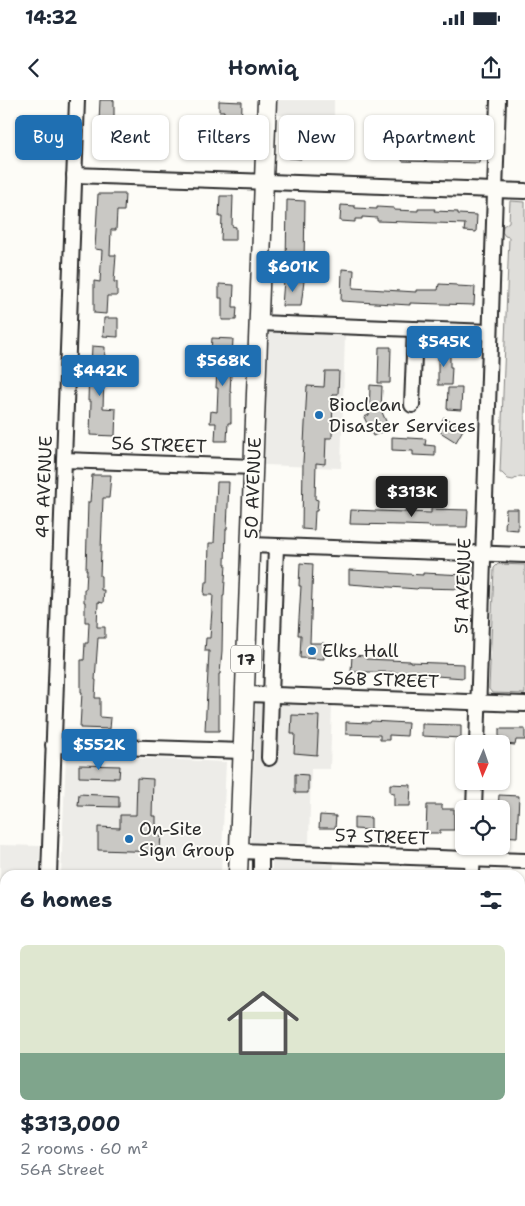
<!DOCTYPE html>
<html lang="en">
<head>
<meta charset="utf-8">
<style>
	:root { --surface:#fff; --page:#f2f2f3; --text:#1f2937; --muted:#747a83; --accent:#1f6fb2 }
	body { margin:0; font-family:"Shantell Sans",sans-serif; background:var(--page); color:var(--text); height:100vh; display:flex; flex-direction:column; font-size:19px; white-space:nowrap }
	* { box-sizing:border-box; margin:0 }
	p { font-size:16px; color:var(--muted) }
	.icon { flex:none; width:28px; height:28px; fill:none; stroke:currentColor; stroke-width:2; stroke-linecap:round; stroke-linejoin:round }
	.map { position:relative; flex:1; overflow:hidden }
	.details { position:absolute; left:0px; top:770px; width:525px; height:336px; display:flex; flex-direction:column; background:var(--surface); border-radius:15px 15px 0 0; box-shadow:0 1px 4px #0004 }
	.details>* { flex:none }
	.hud { position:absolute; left:15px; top:15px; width:495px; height:45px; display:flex; gap:10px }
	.needle { width:32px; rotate:182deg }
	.controls { position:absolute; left:455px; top:635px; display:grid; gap:10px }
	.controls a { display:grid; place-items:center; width:55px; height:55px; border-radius:8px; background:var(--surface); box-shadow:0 1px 4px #0004; font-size:25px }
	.price { position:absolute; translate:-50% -42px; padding:0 11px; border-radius:5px; background:var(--accent); color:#fff; font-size:16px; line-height:32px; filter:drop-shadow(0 1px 2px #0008) }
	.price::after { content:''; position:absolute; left:50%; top:30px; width:15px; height:11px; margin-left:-8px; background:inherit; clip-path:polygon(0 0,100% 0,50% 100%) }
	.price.current { background:#222; color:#fff }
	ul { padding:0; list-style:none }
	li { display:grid; align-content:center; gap:10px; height:265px; padding:0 20px }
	li span { display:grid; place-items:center; height:155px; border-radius:8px; color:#555 }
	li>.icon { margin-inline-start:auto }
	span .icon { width:90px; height:90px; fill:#fffc; stroke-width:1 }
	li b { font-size:21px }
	h2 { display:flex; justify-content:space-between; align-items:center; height:60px; padding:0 20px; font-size:21px }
	.tag { padding:0 18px; border-radius:8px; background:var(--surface); box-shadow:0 1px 4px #0004; font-size:18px; line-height:45px }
	.tag.current { background:var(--accent); color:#fff }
	.status { display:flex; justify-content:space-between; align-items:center; height:35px; padding:0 25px; background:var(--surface); direction:ltr }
	.status svg { height:14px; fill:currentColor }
	header { display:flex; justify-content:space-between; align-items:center; height:65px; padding:0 20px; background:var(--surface); font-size:22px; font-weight:600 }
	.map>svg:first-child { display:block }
	.built { fill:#edece8 }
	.green { fill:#dfdeda; stroke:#858482 }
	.building { fill:#c9c8c4; stroke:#2b2b2b }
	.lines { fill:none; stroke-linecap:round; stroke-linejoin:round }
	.minor-casing { stroke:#2b2b2b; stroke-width:18 }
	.major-casing { stroke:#2b2b2b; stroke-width:21 }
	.minor { stroke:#fdfcf7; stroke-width:14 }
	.major { stroke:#fdfcf7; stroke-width:18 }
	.poi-dot { fill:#1f6fb2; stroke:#fdfcf7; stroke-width:2 }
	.labels { text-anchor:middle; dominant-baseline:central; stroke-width:4; stroke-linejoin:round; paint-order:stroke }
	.shield { fill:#fdfcf7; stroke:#6a6a68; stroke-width:1 }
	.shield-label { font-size:16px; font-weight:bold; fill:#2b2b2b }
	.poi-label { font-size:18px; fill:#2b2b2b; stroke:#fdfcf7; text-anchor:start }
	.street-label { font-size:18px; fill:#2b2b2b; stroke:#fdfcf7 }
</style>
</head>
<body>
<div class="status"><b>14:32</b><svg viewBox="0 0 49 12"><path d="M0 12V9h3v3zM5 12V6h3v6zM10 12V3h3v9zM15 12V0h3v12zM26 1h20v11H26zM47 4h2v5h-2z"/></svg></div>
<header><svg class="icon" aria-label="back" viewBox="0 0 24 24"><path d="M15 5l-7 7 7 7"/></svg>Homiq<svg class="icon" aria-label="share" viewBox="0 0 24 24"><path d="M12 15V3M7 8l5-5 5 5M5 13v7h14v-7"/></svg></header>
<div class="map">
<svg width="525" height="1106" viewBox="0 0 525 1106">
	<rect width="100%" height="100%" fill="#fdfcf7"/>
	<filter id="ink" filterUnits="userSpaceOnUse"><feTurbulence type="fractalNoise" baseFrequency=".02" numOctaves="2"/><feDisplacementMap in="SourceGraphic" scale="10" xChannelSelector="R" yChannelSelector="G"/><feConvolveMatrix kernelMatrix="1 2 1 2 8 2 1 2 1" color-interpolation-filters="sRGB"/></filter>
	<g filter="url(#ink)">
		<g class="built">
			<path d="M276,0H334V17L276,15Z"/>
			<path d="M267,232L345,235L341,368L264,365Z"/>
			<path d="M256,602L332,605L330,669H311L309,743L251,742Z"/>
			<path d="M66,655L226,662L221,775H61Z"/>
			<path d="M0,745L40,746L39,775H5V1101H28V1106H0Z"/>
			<path d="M272,761L334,763L333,775H272Z"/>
			<rect x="258" y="1101" width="114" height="5"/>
		</g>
		<g class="green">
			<path d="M510,101L525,102V378L520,376L513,380L508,379L502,373H500L509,137L505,136L502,132L503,126L509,122Z"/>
			<path d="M498,464L525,465V594L492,593L489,589L494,468Z"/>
		</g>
		<g class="building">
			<path d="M100,0H114V22L99,21Z"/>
			<path d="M219,1L242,2L241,37H238L237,58H217V42H223L224,11H219Z"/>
			<path d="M288,18H307L306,36H302L301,59L289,58L290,36H287Z"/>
			<path d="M98,39L113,40V57H98Z"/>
			<path d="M403,47L480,50L479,63L402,61V58L383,57L384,48H403Z"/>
			<path d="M98,94H125L124,111H117L116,130H111L110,155H116L114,182H117V196H107L106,214L94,213V181L100,182L102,150L95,149Z"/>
			<path d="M220,96H233L232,126L236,127V140H221L222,117H219Z"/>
			<path d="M287,100L305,101L304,165L286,164Z"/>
			<path d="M341,105L355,106V108L377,109V107L394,108V110L418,111V109H435L434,111L458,112V114L477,115L476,132L464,131L465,124L377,121V118L362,117V119H355V122L340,121Z"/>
			<path d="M342,169L354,170L353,188L416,192V190H438L439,184L457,185V186L475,187L474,205L410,203V205L341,201Z"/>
			<path d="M284,180L304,181L301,206H282Z"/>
			<path d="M219,184L234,185L233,207H237L236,220H222V198H219Z"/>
			<path d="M104,218H118V237L103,236Z"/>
			<path d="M212,238L233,239L230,292H231V323H228L227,341H215L216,323H210L211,311L217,312L218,288H216L218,251H211Z"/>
			<path d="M92,246L105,247L103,308L116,309L115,336L90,335L91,301H88L89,267H91Z"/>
			<path d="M379,247H391L390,283H378Z"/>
			<path d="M438,250H450V267H452L451,285H438Z"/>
			<path d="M325,271H339L338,294H333L332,338H326L325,364L316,363L315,399L318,400L317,411H315L314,430L302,429L303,363L307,286L324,287Z"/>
			<path d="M370,285L382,286L381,310L389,328L373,336L364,317L369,315Z"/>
			<path d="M448,288H462L461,310L447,309Z"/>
			<path d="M444,317L464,328L456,342L437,330Z"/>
			<path d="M392,337L426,339L425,345L435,346V356L413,355V351L392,350Z"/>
			<path d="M92,375H111L109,398H103L100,476H101V490H104L103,503L98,502L97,527H105V538H98L95,580H96L95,598H100V617L111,618L110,629L80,628L82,592H81V560H84L85,543H88L89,522H85V502H84V489H86L87,470H86L88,402H90Z"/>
			<path d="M217,382H229L227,429H226L225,464H226L224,496H223L222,551L220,574H219V631H205L209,551H205L206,538H210L213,495H204L205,482H208L209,443H214Z"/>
			<path d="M431,409L468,410L467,427H430V426L403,425L350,424L351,410L431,413Z"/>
			<path d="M506,409H518V430L505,429Z"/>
			<path d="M300,463L313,464L310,543H324V559L300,558L301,535H298L301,486H299Z"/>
			<path d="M349,470L391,472V473L423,475V473L465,475V489L418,488L417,489L349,484Z"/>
			<path d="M352,555L366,556V559L410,561V562L464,564V578L394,573V572H351Z"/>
			<path d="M292,615L319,616L317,655L294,653L295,634H291Z"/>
			<path d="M371,621L408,623L407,636L389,635V640H380V635L346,634V622L370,623Z"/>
			<path d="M422,624L461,625V638L422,636Z"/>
			<path d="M499,629H525V640H516L515,645L505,644V639H499Z"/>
			<path d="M79,665L120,666L119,678L79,677Z"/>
			<path d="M295,674L308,675V693H295Z"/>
			<path d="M137,678L153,679L152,716H156V728L161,729L160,752L98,750V727L120,728V715H136Z"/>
			<path d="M390,684L411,685L410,706H394V693L390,692Z"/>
			<path d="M79,694L119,696V707L78,706Z"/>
			<path d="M499,695L519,696L517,737L501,736V709H498Z"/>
			<path d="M427,705H442V709H454V730H440V733H426Z"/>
			<path d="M320,715L336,716L335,728H319Z"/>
			<path d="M354,717L371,718V730L354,729Z"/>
		</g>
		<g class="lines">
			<g class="minor-casing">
				<g id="minor">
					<path d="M74,75L525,91"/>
					<path d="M259,223L490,232"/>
					<path d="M412,305L415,229"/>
					<path d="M64,360L254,367"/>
					<path d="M251,445L525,455"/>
					<path d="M245,594L525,604"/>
					<path d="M477,644L498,0"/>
					<path d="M53,645L243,651"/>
					<path d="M269,658L276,446"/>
					<path d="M474,709L475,681"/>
					<path d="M239,751L525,761"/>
					<path d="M49,775L77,0"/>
					<path d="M261,775V752"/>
					<path d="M472,775L473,746"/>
					<path d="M37,1106V1101"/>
					<path d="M251,1106V1101"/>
				</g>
			</g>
			<g class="major-casing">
				<g id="major">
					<path d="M238,775L267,0"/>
					<path d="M222,1106V1101"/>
				</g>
			</g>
			<use href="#minor" class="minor"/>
			<use href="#major" class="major"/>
		</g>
	</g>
	<g class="poi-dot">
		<circle cx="319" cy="315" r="5"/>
		<circle cx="312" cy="551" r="5"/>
		<circle cx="129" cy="739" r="5"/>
	</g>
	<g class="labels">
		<rect class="shield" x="231" y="545.5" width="30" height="27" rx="4"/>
		<g class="shield-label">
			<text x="246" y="559">17</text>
		</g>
		<g class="poi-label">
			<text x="329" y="305">Bioclean<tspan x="329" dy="21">Disaster Services</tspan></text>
			<text x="322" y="551">Elks Hall</text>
			<text x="139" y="729">On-Site<tspan x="139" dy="21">Sign Group</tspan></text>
		</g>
		<g class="street-label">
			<text transform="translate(159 345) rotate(2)">56 STREET</text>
			<text transform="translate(44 387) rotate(-88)">49 AVENUE</text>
			<text transform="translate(253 388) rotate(-88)">50 AVENUE</text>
			<text transform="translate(463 486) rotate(-88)">51 AVENUE</text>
			<text transform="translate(386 580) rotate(2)">56B STREET</text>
			<text transform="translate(382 737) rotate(2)">57 STREET</text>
		</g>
	</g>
</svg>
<div class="controls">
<a><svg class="needle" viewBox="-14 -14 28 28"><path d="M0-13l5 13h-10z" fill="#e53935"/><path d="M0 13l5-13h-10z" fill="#747a83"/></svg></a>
<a><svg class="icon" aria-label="locate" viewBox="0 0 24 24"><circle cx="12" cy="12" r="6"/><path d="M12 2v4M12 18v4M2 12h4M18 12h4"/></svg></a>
</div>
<b class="price" style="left:293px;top:193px">$601K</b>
<b class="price" style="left:444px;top:268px">$545K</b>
<b class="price" style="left:223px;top:287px">$568K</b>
<b class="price" style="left:100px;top:297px">$442K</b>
<b class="price current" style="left:412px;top:418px">$313K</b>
<b class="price" style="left:99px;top:671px">$552K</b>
<div class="hud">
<a class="tag current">Buy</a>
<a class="tag">Rent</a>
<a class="tag">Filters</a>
<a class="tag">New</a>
<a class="tag">Apartment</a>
</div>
<section class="details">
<h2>6 homes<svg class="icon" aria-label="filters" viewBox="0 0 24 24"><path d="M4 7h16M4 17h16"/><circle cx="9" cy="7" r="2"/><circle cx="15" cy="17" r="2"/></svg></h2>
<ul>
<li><span style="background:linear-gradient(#dfe7d0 70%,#7fa58c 0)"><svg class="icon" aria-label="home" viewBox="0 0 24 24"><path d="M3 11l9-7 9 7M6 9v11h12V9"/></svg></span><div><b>$313,000</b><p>2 rooms · 60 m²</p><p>56A Street</p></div></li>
</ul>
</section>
</div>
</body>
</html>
